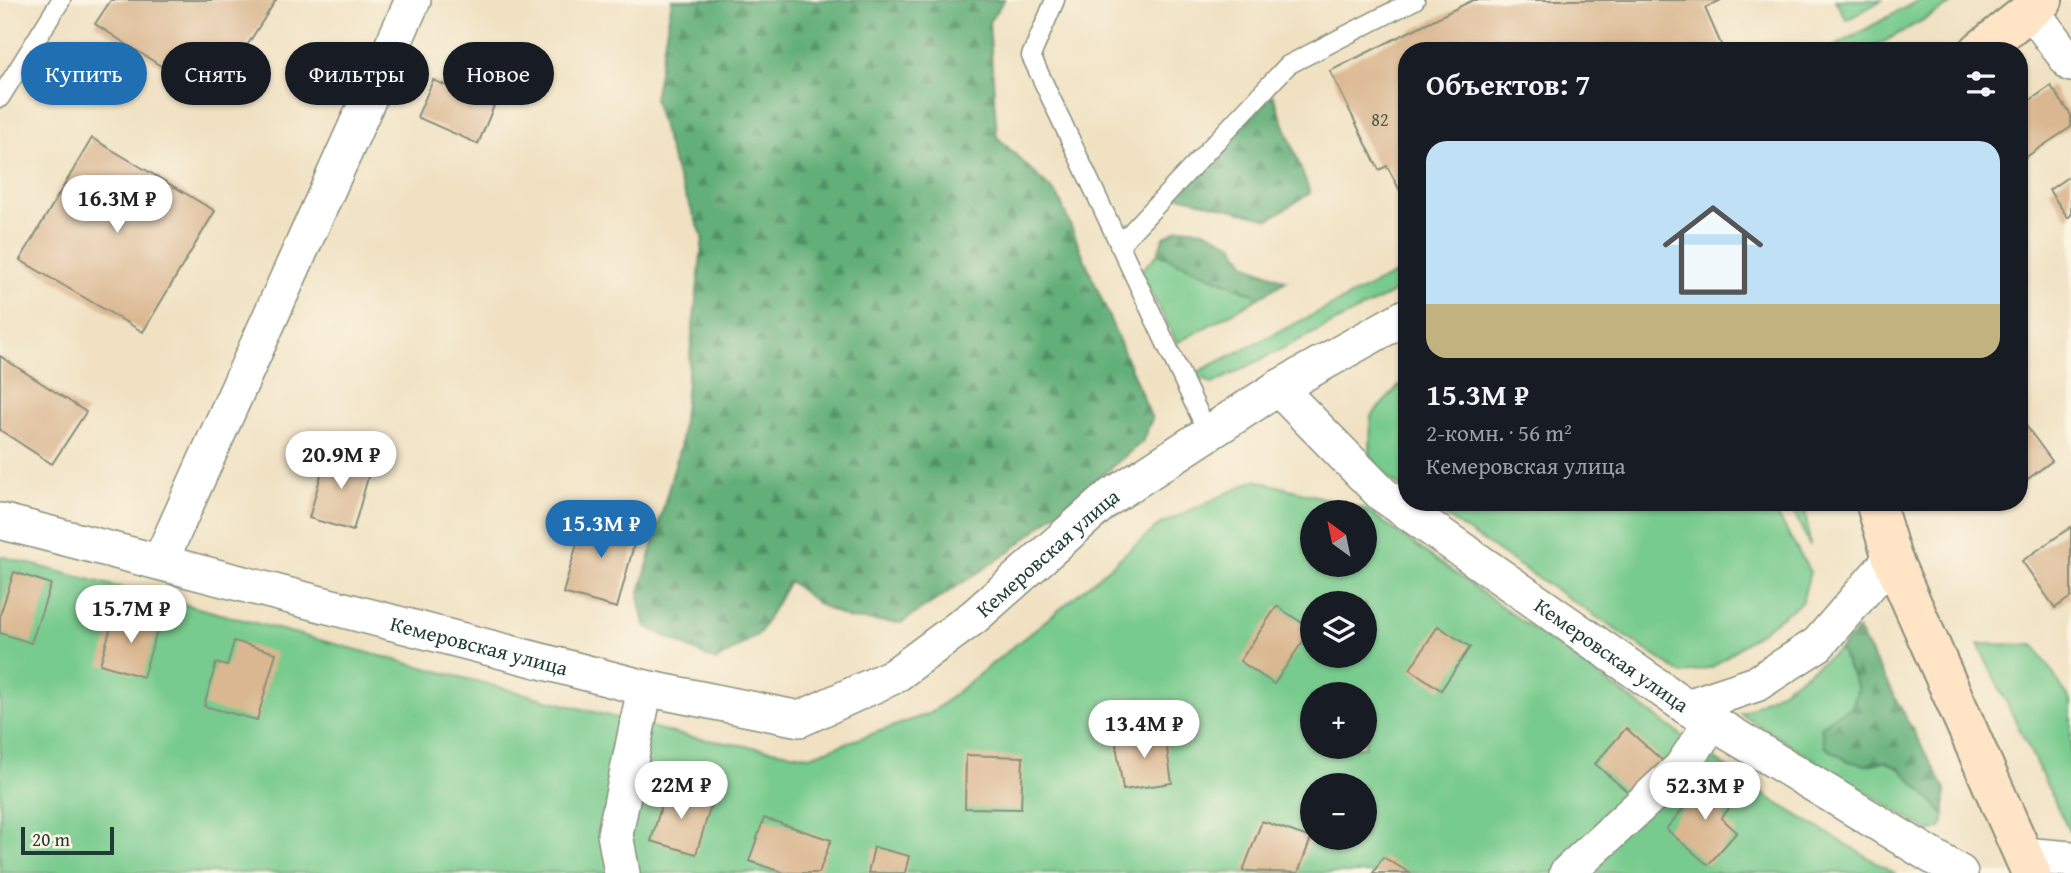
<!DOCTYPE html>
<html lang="ru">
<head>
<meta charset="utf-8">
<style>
	:root { --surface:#171b24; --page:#242831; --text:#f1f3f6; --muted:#9ea1a6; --line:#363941; --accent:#1f6fb2 }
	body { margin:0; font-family:"Gentium Book Plus",serif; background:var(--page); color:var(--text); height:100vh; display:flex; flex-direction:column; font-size:26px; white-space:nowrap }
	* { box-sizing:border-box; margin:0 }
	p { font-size:23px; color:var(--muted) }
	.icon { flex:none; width:38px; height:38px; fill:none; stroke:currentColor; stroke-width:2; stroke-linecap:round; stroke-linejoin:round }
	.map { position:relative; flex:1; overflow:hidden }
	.sheet { position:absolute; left:1398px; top:42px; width:630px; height:469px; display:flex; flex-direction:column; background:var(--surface); border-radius:28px; box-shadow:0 2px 5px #0004 }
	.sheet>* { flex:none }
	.top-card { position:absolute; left:21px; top:42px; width:665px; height:63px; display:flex; gap:14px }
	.needle { width:46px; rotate:327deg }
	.tools { position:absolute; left:1300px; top:500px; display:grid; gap:14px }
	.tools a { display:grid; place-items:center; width:77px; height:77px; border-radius:50%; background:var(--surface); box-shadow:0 2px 5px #0004; font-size:35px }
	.scale { position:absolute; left:21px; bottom:18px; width:93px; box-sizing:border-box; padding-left:7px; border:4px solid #1f3d34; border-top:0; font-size:19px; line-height:24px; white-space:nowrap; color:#1f3d34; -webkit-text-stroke:5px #fcf5e5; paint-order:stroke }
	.price { position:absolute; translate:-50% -60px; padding:0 16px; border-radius:24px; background:#fff; color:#222; font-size:23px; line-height:46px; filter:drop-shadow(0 2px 4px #0008) }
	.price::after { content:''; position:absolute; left:50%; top:42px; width:21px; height:16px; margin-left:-10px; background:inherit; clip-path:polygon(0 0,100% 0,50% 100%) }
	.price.on { background:var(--accent); color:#fff }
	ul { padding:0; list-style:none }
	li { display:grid; align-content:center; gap:14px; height:371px; padding:0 28px }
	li+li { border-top:2px solid var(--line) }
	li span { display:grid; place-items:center; height:217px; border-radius:21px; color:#555 }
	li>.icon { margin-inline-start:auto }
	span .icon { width:126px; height:126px; fill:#fffc; stroke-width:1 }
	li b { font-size:30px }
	h2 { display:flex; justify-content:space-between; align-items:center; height:84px; padding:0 28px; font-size:30px }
	.chip { padding:0 24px; border-radius:32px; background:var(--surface); box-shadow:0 2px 5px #0004; font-size:24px; line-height:63px }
	.chip.on { background:var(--accent); color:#fff }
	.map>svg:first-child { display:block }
	.green { fill:#78cb8e; stroke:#4c8461; stroke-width:2; fill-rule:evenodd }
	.forest { fill:url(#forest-firs); stroke:#407656; stroke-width:2 }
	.building { fill:#dab791 }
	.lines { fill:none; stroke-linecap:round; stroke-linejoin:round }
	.service-casing { stroke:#888f7b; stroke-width:21 }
	.minor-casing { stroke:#888f7b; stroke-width:38 }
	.secondary-casing { stroke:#888f7b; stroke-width:42 }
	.service { stroke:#fff; stroke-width:18 }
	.minor { stroke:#fff; stroke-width:35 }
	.secondary { stroke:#ffe4c6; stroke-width:38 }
	.labels { text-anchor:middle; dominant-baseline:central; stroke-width:5; stroke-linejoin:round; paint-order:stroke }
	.number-label { font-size:18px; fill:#4e5c4b }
	.street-label { font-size:21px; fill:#1f3d34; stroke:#fcf5e5 }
</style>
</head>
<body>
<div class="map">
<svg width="2071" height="873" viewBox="0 0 2071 873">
	<defs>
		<pattern id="forest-firs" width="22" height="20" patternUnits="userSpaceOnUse" patternTransform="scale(1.75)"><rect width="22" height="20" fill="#62af79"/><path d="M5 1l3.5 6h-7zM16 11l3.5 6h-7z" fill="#509064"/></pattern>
	</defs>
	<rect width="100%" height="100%" fill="#fcf5e5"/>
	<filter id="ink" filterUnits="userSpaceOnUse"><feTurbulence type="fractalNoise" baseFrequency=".0143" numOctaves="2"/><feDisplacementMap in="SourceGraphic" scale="14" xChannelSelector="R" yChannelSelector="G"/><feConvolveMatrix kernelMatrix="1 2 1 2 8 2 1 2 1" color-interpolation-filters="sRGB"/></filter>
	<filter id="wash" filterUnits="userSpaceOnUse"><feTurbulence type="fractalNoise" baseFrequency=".00686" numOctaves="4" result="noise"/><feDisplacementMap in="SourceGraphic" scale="28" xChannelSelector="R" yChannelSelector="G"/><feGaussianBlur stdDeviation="1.57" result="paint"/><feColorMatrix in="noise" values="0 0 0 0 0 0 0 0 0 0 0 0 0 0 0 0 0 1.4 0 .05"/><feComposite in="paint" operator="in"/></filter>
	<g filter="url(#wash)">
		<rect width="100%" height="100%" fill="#f0e1c2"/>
		<g class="green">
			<path d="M1835,0H1882L1847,20Z"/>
			<path d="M1919,0H1953L1952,4L1867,51H1826Z"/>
			<path d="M1158,254L1260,297L1177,343L1140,271Z"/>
			<path d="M1407,268V286L1212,384L1196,373Z"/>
			<path d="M1407,382V491L1388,478L1370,455L1371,416L1399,386Z"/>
			<path d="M1255,480L1365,509L1775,802L1894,873H0V556L689,737L810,756L931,713L1065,605L1159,525ZM1312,513H1365V565H1312ZM1312,604H1365V656H1312ZM1312,695H1365V747H1312ZM1312,786H1365V838H1312Z"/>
			<path d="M1424,502H1770L1810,572L1802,602L1712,667L1682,674Z"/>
			<path d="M1789,502H1804L1810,546Z"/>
			<path d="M1978,644L2034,645L2071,701V827L2069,831Z"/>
			<path d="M1840,649L1858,688L1852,708L1837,714L1866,765L1885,761L1901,769L1945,815L1941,828L1930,832L1741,714L1784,689Z"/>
		</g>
		<g class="forest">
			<path d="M672,0H1004L989,22L997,137L1058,196L1152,419L1142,442L1008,553L901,623L849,619L820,605L789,581L759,634L716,661L645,626L639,596L680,447L703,237L676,173L654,99Z"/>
			<path d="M1273,95L1310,193L1269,219L1175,195Z"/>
			<path d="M1179,228L1204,230L1233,244L1246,264L1286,281L1260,297L1158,254L1163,238Z"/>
			<path d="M1858,630L1945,789V815L1901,769L1885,761L1866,765L1848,761L1825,747L1821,727L1837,714L1852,707L1858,689L1840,649Z"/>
		</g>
		<g id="blocks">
			<g class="building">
				<path d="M111,0H276L213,99L95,24Z"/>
				<path d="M1473,0H1721L1705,8L1724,51H1680L1679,48L1674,51H1407V204L1387,166L1379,170L1330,71Z"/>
				<path d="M433,80L494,106L478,144L417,117Z"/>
				<path d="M2051,86L2071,115V127L2023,159L2020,154V107Z"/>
				<path d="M92,138L215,211L143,332L20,260Z"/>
				<path d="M2071,175V215L2068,218L2049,190Z"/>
				<path d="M0,356L86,412L52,464L0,430Z"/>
				<path d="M2027,427L2052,461L2020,485V432Z"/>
				<path d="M328,450L372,463L353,531L309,518Z"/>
				<path d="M586,512L639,526L617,608L563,593Z"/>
				<path d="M2071,527V597L2055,608L2022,561Z"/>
				<path d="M14,572L51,584L31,643L0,633V615Z"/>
				<path d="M1277,606L1311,629L1274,684L1240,661Z"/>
				<path d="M133,612L160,621L143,677L100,664L112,624L127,629Z"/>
				<path d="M1438,626L1470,647L1441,690L1410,669Z"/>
				<path d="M234,641L276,653L257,720L204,706L216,663L227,666Z"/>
				<path d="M1626,728L1665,763L1635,798L1595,764Z"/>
				<path d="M1164,729L1172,783L1123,790L1115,737Z"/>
				<path d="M966,755L1023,757L1021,809L965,808Z"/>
				<path d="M1710,777L1736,800L1721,818L1737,832L1708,865L1666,829Z"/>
				<path d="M666,789L712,802L696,854L651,841Z"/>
				<path d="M764,818L831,840L819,873H784L749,861Z"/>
				<path d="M1262,821L1311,838L1298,873L1243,871Z"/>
				<path d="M874,847L909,856L905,873H868Z"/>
				<path d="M1383,857L1410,873H1373Z"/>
			</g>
		</g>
	</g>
	<g filter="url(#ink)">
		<use href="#blocks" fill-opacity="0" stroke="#888f7b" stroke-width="2"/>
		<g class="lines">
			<g class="service-casing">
				<g id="service">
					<path d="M1055,0L1031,56L1208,433"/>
					<path d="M0,98L61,0"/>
					<path d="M1119,245L1288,65L1415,0"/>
				</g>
			</g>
			<g class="minor-casing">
				<g id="minor">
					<path d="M2031,10L2071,64"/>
					<path id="s1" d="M1278,388L1382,494L1687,707L1960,873"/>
					<path id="s2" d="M0,521L645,688L800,719L894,676L975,616L1106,500L1278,388L1407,316"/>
					<path d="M160,562L413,0"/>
					<path d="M1687,707L1756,684L1818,644L1892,558"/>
					<path d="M2023,855L2071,859"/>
					<path d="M622,873L615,834L645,688"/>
					<path d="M1567,873L1681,768L1712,722"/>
				</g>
			</g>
			<g class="secondary-casing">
				<g id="secondary">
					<path d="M1979,51L2043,0"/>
					<path d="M1875,502L1892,558L2031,873"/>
				</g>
			</g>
			<use href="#service" class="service"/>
			<use href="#minor" class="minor"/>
			<use href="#secondary" class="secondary"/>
		</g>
	</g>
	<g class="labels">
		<g class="number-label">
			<text x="1380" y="119">82</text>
		</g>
		<g class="street-label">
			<text stroke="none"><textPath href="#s2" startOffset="1125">Кемеровская улица</textPath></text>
			<text stroke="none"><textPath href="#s2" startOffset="495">Кемеровская улица</textPath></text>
			<text stroke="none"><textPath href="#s1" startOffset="429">Кемеровская улица</textPath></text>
		</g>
	</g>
</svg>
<div class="tools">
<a><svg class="needle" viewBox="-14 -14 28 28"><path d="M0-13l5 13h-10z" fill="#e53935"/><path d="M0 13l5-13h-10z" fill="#9ea1a6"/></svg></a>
<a><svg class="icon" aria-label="layers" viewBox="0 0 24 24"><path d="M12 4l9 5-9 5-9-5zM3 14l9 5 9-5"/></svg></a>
<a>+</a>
<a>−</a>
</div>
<div class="scale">20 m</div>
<b class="price" style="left:117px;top:235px">16.3M ₽</b>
<b class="price" style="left:341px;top:491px">20.9M ₽</b>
<b class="price on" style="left:601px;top:560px">15.3M ₽</b>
<b class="price" style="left:131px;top:645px">15.7M ₽</b>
<b class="price" style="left:1144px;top:760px">13.4M ₽</b>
<b class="price" style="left:681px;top:821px">22M ₽</b>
<b class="price" style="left:1705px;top:822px">52.3M ₽</b>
<div class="top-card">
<a class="chip on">Купить</a>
<a class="chip">Снять</a>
<a class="chip">Фильтры</a>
<a class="chip">Новое</a>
</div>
<section class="sheet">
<h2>Объектов: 7<svg class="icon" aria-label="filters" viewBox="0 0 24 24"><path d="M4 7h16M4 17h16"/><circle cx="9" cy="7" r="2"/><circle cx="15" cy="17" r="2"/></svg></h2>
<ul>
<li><span style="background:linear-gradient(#bfe0f5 75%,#c2b280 0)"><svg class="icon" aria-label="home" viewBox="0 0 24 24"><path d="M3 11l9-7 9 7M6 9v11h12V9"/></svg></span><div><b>15.3M ₽</b><p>2-комн. · 56 m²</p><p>Кемеровская улица</p></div></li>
</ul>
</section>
</div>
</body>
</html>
